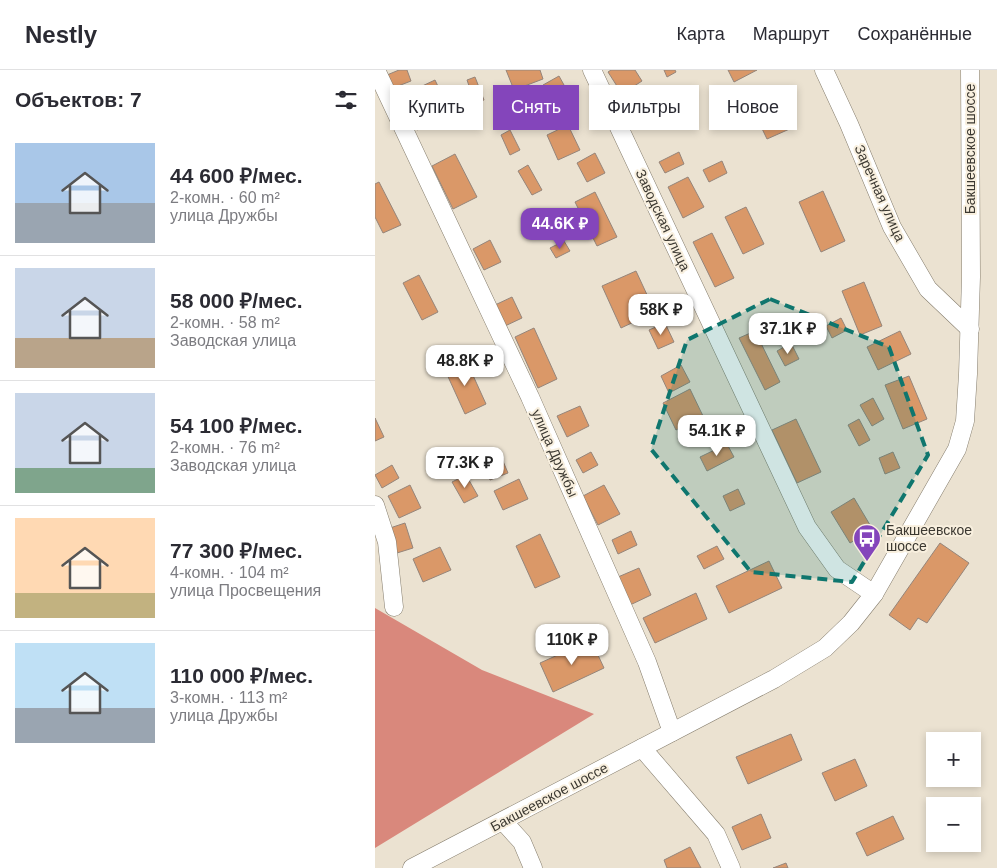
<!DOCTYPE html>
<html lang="ru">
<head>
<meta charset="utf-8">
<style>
	:root { --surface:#fff; --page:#f2f2f3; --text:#2b2b33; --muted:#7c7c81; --line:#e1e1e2; --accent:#8445bb }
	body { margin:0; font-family:Helvetica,sans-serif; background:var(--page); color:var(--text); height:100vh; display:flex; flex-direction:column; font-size:19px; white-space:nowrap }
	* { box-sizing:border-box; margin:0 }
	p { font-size:16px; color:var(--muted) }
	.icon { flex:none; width:28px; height:28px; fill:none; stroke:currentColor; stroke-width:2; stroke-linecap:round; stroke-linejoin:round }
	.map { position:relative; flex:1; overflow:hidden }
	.side { display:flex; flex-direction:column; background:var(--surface); width:375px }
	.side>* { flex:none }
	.hud { position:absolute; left:15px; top:15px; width:475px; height:45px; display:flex; gap:10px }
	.buttons { position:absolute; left:551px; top:662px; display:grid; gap:10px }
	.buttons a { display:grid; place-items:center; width:55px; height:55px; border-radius:0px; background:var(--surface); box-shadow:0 2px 8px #0003; font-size:25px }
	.price { position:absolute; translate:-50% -42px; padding:0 11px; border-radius:10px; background:#fff; color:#222; font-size:16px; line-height:32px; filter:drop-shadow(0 1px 2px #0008) }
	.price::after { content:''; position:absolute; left:50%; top:30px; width:15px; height:11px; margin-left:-8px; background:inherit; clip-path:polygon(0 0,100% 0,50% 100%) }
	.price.current { background:var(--accent); color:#fff }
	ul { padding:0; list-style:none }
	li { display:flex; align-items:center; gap:15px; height:125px; padding:0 15px }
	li+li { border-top:1px solid var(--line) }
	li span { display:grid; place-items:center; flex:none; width:140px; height:100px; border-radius:0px; color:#555 }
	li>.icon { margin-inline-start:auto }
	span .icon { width:60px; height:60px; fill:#fffc; stroke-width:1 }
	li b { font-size:21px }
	h2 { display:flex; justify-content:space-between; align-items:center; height:60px; padding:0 15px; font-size:21px }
	.chip { padding:0 18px; border-radius:0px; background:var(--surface); box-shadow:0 2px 8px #0003; font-size:18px; line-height:45px }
	.chip.current { background:var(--accent); color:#fff }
	header { display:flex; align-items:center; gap:30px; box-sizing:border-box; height:70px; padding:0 25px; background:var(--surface); border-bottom:1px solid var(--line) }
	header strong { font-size:24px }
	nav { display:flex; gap:28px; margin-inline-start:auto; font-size:18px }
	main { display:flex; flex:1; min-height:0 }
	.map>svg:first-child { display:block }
	.forest { fill:#d9887c }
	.building { fill:#da9868; stroke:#95857a }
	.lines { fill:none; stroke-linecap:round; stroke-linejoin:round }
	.minor-casing { stroke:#857d6d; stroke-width:19 }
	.minor { stroke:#fff; stroke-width:18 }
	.marked { fill:#0f766e; fill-opacity:0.2; stroke:#0f766e; stroke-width:4; stroke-dasharray:10 6; stroke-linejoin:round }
	.labels { text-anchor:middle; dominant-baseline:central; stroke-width:4; stroke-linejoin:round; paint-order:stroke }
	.street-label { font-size:14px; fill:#3b3831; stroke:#f8efde }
	.poi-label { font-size:14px; fill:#3b3831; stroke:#f8efde; text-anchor:start }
</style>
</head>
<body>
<header>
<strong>Nestly</strong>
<nav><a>Карта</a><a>Маршрут</a><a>Сохранённые</a></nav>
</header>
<main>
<section class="side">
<h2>Объектов: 7<svg class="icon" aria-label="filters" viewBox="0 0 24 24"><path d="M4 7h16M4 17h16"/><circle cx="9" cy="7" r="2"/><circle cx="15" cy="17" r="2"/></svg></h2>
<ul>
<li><span style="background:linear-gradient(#a9c7e8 60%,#9aa5b1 0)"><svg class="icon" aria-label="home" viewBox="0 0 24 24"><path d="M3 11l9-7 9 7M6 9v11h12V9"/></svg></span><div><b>44 600 ₽/мес.</b><p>2-комн. · 60 m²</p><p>улица Дружбы</p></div></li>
<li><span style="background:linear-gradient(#c9d6e8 70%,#b9a48a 0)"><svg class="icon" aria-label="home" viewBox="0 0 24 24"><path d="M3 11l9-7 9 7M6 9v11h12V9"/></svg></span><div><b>58 000 ₽/мес.</b><p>2-комн. · 58 m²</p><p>Заводская улица</p></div></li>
<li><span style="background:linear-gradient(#c9d6e8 75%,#7fa58c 0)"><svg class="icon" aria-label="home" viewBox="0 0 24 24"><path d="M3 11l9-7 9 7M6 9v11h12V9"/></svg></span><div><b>54 100 ₽/мес.</b><p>2-комн. · 76 m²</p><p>Заводская улица</p></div></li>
<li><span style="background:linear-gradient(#ffd9b3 75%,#c2b280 0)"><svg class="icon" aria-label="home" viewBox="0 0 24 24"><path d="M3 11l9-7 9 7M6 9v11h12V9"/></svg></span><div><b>77 300 ₽/мес.</b><p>4-комн. · 104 m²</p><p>улица Просвещения</p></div></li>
<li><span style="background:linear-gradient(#bfe0f5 65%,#9aa5b1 0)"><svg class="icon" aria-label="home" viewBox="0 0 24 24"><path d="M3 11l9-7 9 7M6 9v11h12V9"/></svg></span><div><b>110 000 ₽/мес.</b><p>3-комн. · 113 m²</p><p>улица Дружбы</p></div></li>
</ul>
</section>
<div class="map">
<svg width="622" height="798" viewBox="0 0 622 798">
	<rect width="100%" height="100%" fill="#ebe2d1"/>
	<path class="forest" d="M0,538L107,600L219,644L0,778Z"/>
	<g class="building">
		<path d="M24,0H32L36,11L18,18L12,5Z"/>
		<path d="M131,0H165L168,9L139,20Z"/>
		<path d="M236,0H260L267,11L247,24L233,2Z"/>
		<path d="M289,0H300L301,2L292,7Z"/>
		<path d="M353,0H382L359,12Z"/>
		<path d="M184,6L189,15L173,24L168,15Z"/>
		<path d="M100,7L109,30L100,33L92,10Z"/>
		<path d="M60,10L76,44L42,60L26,26Z"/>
		<path d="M407,32L419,57L392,69L380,44Z"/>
		<path d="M193,55L205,80L183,90L172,65Z"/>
		<path d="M135,60L145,80L135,85L126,65Z"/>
		<path d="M304,82L309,94L290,103L284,92Z"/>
		<path d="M220,83L230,103L212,112L202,93Z"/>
		<path d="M80,84L102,127L78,139L57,96Z"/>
		<path d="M347,91L352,103L334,112L328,100Z"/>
		<path d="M153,95L167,120L157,125L143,101Z"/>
		<path d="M313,107L329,137L308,148L293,117Z"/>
		<path d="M4,112L26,155L8,163L0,147V114Z"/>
		<path d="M448,121L470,171L446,182L424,132Z"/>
		<path d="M220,122L242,167L222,176L200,132Z"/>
		<path d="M371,137L389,174L368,184L350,147Z"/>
		<path d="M337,163L359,208L340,217L318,172Z"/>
		<path d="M115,170L126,192L109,200L98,179Z"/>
		<path d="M189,171L195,181L181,188L175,178Z"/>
		<path d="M261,201L280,242L246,258L227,216Z"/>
		<path d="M44,205L63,242L47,250L28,213Z"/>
		<path d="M489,212L507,256L485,265L467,221Z"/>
		<path d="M137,227L147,248L130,256L120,235Z"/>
		<path d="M466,248L472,260L457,268L451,256Z"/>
		<path d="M290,253L299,272L283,279L274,260Z"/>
		<path d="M159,258L182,309L163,318L140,267Z"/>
		<path d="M380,261L405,312L390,320L364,268Z"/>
		<path d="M525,261L536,284L503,300L492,277Z"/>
		<path d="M416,273L424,289L410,296L402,281Z"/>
		<path d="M91,290L111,334L90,344L70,300Z"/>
		<path d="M306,295L315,312L294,323L286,306Z"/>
		<path d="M534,306L552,349L528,359L510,315Z"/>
		<path d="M315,319L328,346L301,360L288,333Z"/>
		<path d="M498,328L509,349L497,356L485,335Z"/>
		<path d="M205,336L214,356L192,367L182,346Z"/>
		<path d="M0,348L9,367L0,371Z"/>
		<path d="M421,349L446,402L422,413L397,360Z"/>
		<path d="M484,349L495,370L484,376L473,355Z"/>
		<path d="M352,374L359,387L332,401L325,387Z"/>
		<path d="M216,382L223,395L208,403L201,390Z"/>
		<path d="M518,382L525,398L510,404L504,388Z"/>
		<path d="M125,384L133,403L115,410L108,392Z"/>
		<path d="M17,395L24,408L7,418L0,405Z"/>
		<path d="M91,405L103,426L89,433L77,412Z"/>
		<path d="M144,409L153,429L128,440L119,421Z"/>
		<path d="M35,415L46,438L24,448L13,426Z"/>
		<path d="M229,415L245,444L223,455L208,426Z"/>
		<path d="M363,419L370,434L355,441L348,426Z"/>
		<path d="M479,428L498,460L475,473L456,442Z"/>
		<path d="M30,453L38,478L22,483L15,458Z"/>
		<path d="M256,461L262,475L243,484L237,470Z"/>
		<path d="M165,464L185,507L160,518L141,476Z"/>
		<path d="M565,473L594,493L552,553L543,548L535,560L514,545Z"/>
		<path d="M342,476L349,489L329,499L322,486Z"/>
		<path d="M65,477L76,500L48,512L38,489Z"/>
		<path d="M394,491L407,518L354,543L341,516Z"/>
		<path d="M264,498L276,525L255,535L243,507Z"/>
		<path d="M321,523L332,549L280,573L268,548Z"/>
		<path d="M216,570L229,598L178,622L165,593Z"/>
		<path d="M416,664L427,690L373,714L361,687Z"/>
		<path d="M480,689L492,716L460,731L447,703Z"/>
		<path d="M386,744L396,768L367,780L357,757Z"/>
		<path d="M518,746L529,769L492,786L481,763Z"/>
		<path d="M315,777L326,798H292L289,790Z"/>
		<path d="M411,793L413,798H398Z"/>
	</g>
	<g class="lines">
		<g class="minor-casing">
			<g id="minor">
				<path d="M1,0L155,327L272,592L297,662"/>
				<path d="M217,0L432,457L462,499L499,524"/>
				<path d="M449,0L474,54L517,157L553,219L595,259"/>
				<path d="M0,435L12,472L19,537"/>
				<path d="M267,678L341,764L356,798"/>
				<path d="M128,751L147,772L158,798"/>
				<path d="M37,798L399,609L450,578L476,553L499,524L582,379L590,351L593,304L596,207L595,0"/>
			</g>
		</g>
		<use href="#minor" class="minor"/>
	</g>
	<path class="marked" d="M395,229L514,277L553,385L477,512L376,502L276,379L312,270Z"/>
	<defs>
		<g id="bus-pin" transform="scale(1.4375)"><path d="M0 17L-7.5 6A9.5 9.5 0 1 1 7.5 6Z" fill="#8445bb" stroke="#f8efde"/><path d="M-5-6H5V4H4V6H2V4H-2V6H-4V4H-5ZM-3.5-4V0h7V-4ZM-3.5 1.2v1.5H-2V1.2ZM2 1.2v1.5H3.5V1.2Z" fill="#fff"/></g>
	</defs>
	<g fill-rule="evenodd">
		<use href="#bus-pin" x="492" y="468"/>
	</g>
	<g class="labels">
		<g class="street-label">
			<text transform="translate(595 79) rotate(-90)">Бакшеевское шоссе</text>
			<text transform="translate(505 123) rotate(66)">Заречная улица</text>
			<text transform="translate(288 150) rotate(65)">Заводская улица</text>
			<text transform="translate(180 383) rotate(66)">улица Дружбы</text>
			<text transform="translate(174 727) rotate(-28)">Бакшеевское шоссе</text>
		</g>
		<g class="poi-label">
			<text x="511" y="460">Бакшеевское<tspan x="511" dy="16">шоссе</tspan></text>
		</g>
	</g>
</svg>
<div class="buttons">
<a>+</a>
<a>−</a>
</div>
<b class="price current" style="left:185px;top:180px">44.6K ₽</b>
<b class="price" style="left:286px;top:266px">58K ₽</b>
<b class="price" style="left:413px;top:285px">37.1K ₽</b>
<b class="price" style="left:90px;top:317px">48.8K ₽</b>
<b class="price" style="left:342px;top:387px">54.1K ₽</b>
<b class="price" style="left:90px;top:419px">77.3K ₽</b>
<b class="price" style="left:197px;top:596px">110K ₽</b>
<div class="hud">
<a class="chip">Купить</a>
<a class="chip current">Снять</a>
<a class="chip">Фильтры</a>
<a class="chip">Новое</a>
</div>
</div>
</main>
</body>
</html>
